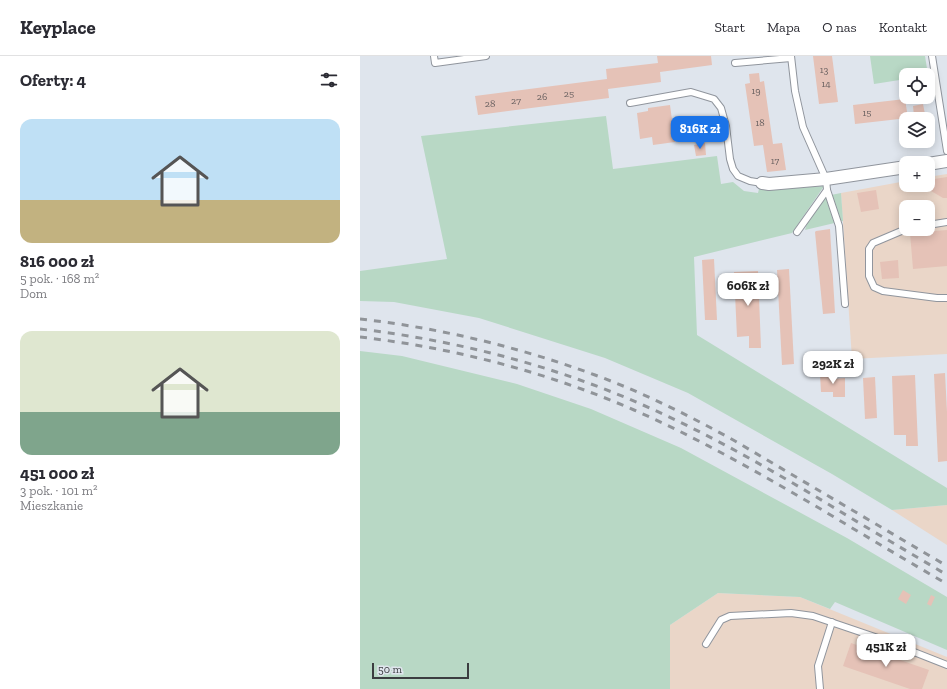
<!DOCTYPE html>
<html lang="pl">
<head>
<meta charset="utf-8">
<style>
	:root { --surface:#fff; --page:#f2f2f3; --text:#2b2b33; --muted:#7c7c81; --line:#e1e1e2; --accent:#1a73e8 }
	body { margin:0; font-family:"Zilla Slab",serif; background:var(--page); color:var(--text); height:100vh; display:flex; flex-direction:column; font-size:15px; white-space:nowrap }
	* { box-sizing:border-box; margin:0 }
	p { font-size:13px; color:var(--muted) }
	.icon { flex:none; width:22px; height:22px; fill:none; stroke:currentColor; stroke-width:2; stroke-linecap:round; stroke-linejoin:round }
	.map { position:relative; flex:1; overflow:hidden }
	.panel { display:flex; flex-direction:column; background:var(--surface); width:360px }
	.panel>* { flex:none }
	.buttons { position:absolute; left:539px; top:12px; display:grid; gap:8px }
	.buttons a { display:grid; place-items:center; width:36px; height:36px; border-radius:8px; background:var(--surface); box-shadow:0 2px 10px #0003; font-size:20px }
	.scale { position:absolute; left:12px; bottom:10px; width:97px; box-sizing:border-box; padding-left:4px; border:2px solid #3b3d40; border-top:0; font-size:11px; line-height:14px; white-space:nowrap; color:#3b3d40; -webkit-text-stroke:3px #dfe5ed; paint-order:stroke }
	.price { position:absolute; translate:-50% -34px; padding:0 9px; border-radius:8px; background:#fff; color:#222; font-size:13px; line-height:26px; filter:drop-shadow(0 1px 2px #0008) }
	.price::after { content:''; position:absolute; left:50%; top:24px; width:12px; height:9px; margin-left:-6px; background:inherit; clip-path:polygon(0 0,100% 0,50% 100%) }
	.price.selected { background:var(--accent); color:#fff }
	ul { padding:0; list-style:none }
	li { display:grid; align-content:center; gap:8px; height:212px; padding:0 20px }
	li span { display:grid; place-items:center; height:124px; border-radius:12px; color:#555 }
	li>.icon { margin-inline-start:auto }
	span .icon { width:72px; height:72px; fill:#fffc; stroke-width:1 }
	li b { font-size:17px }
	h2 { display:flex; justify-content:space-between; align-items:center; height:48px; padding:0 20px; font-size:17px }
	header { display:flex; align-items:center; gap:24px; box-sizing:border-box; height:56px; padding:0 20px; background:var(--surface); border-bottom:1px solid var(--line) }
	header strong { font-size:19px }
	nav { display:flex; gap:22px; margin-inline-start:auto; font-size:14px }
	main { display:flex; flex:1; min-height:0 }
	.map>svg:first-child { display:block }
	.commercial { fill:#ead6c8; fill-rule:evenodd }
	.green { fill:#b8d8c5 }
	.building { fill:#e5c2b7 }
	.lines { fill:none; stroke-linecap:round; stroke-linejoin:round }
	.service-casing { stroke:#90959d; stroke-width:8 }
	.minor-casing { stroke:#90959d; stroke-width:14 }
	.service { stroke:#fff; stroke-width:6 }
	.minor { stroke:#fff; stroke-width:12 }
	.rail { stroke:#909499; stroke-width:3; stroke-dasharray:7 7; stroke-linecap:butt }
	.labels { text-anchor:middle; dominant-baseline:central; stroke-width:3; stroke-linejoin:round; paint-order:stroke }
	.number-label { font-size:10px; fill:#665e5e }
</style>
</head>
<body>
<header>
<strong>Keyplace</strong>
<nav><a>Start</a><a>Mapa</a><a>O nas</a><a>Kontakt</a></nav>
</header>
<main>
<section class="panel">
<h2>Oferty: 4<svg class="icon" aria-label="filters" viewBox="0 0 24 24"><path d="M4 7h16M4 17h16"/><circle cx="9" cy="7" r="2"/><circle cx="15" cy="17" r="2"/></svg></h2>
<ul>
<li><span style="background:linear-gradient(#bfe0f5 65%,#c2b280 0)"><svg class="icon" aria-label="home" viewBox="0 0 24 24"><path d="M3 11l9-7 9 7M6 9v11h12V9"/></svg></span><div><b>816 000 zł</b><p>5 pok. · 168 m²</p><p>Dom</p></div></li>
<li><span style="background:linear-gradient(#dfe7d0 65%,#7fa58c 0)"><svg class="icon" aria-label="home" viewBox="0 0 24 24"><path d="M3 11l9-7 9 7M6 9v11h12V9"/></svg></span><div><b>451 000 zł</b><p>3 pok. · 101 m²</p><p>Mieszkanie</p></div></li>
</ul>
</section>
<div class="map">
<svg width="587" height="633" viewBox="0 0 587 633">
	<rect width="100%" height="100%" fill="#dfe5ed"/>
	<g class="commercial">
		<path d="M587,118V298L492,303L481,137L546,125V129H568V121ZM546,151H568V173H546Z"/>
		<path d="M587,449V489L532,454Z"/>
		<path d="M358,537L440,541L587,601V633H310V569Z"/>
	</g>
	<g class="green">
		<path d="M510,0H565L568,19H546V23L514,28Z"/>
		<path d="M246,60L253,113L357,100L361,128L373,126L384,135L398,137L399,133L406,134L464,130L432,177L334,201L337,279L587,432V449L532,454L472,418L328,337L245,302L119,262L34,246L0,245V215L87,203L61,80Z"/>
		<path d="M481,137L483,165L445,174L447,167L466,140Z"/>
		<path d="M0,295L42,300L157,328L231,353L321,392L487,482L587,541V594L475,546L470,553L440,541L358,537L310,569V633H0Z"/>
	</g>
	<g class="building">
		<path d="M297,0H351L352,9L300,16L301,26L248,33L249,42L118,59L115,40L247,23L246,13L298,7Z"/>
		<path d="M453,0H472L478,46L459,48Z"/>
		<path d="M399,17L400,26L404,25L413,88L422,87L426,114L407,116L403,89L394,90L385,28L390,27L389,18Z"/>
		<path d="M545,43L548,62L495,68L493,49Z"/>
		<path d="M563,48L565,58L554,60L553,50Z"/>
		<path d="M310,49L315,86L293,89L292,81L280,83L277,57L288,55V52Z"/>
		<path d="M345,87L346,99L336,100L334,89Z"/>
		<path d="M587,121V142H583L561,129H568V124Z"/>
		<path d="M516,134L519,153L501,156L497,137Z"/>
		<path d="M470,173L475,257L463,258L455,176L456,175Z"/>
		<path d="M587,174V210L553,213L550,177Z"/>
		<path d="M354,203L357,264H345L342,204Z"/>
		<path d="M538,204L539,222L522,223L520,206Z"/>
		<path d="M429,213L434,308L422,309L417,214Z"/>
		<path d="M398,215L401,292H389V280L377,281L374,216Z"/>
		<path d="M472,317V323L485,322V341H473V336H461L460,318Z"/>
		<path d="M585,317L587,356V405L578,406L574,318Z"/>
		<path d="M555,319L558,390H546V379H534L532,320Z"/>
		<path d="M515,321L517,362L505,363L503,322Z"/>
		<path d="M543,534L551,539L546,548L538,543Z"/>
		<path d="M571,539L575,541L571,550L567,548Z"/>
		<path d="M491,587L569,614L562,633H550L483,610Z"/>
	</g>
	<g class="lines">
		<g class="service-casing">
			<g id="service">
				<path d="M74,0L75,7L126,0"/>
				<path d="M431,0L435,35L443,71L466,123L467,134L437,176"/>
				<path d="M572,0L587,95"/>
				<path d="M375,7L431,2"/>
				<path d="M270,47L331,36L354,43L361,52L366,70L370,103L373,113L378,120L390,125L402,127"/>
				<path d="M467,134L479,170L485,248"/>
				<path d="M568,169L587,166"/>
				<path d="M546,173L513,187L509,193V220L514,231L523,235L577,242H587"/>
				<path d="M346,588L361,564L370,560L431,557L453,560L521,583L587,609"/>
				<path d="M460,633L458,610L472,566"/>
			</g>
		</g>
		<g class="minor-casing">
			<g id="minor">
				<path d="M568,108L587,105"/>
				<path d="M402,127L409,128L466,123L546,111"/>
			</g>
		</g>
		<use href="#service" class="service"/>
		<use href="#minor" class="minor"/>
		<g class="rail">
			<path d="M0,263C80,272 159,291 235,319C284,337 330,360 375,385L587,510"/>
			<path d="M0,273C98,285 192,309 283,349C347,377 408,412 468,448C507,472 547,495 587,519"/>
			<path d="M0,281C94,292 187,316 274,354C338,382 399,417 459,452C502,478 544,503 587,528"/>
		</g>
	</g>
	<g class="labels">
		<g class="number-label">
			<text x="464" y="14">13</text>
			<text x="466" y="28">14</text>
			<text x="396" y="35">19</text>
			<text x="209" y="38">25</text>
			<text x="182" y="41">26</text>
			<text x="156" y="45">27</text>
			<text x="130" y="48">28</text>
			<text x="507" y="57">15</text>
			<text x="400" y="67">18</text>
			<text x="415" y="105">17</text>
		</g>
	</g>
</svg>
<div class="buttons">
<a><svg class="icon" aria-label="locate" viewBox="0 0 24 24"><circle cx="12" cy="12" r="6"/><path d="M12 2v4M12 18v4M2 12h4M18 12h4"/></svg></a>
<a><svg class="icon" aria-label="layers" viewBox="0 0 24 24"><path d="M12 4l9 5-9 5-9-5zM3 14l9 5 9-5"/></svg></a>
<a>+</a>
<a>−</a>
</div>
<div class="scale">50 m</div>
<b class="price selected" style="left:340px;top:94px">816K zł</b>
<b class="price" style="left:388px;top:251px">606K zł</b>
<b class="price" style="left:473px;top:329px">292K zł</b>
<b class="price" style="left:526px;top:612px">451K zł</b>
</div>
</main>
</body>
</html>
